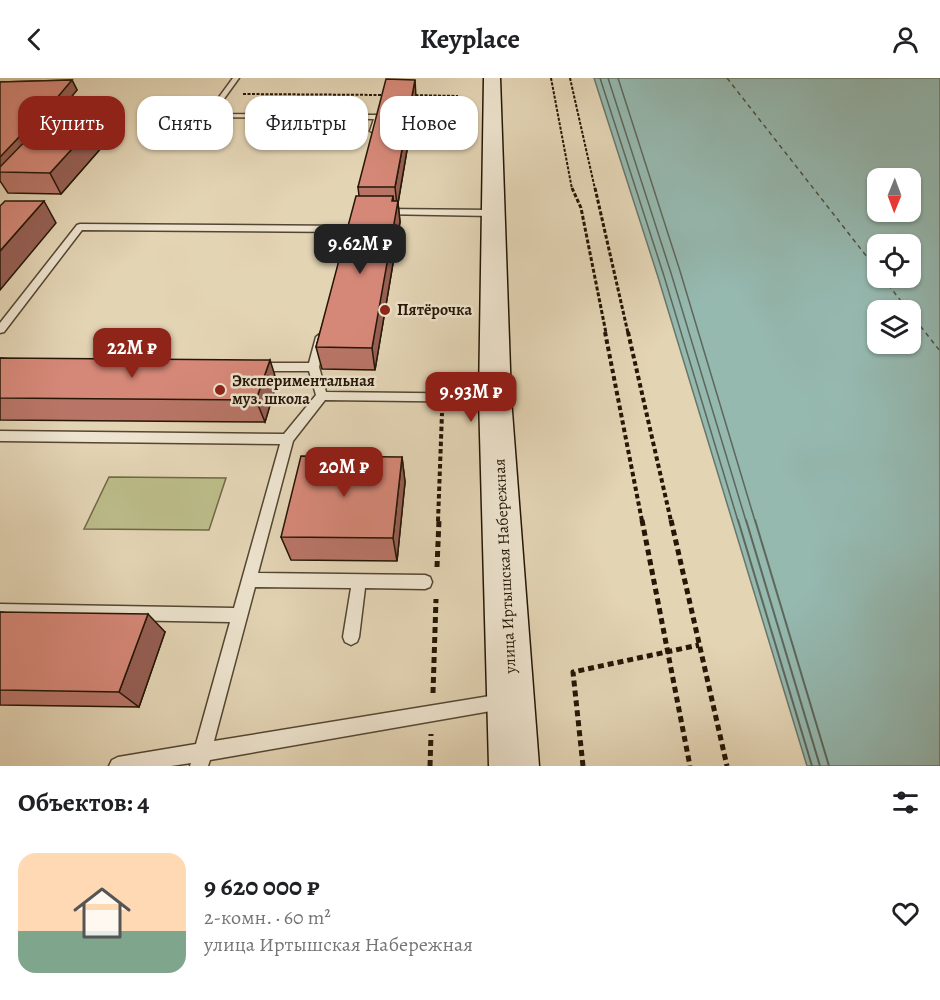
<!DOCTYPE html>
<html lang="ru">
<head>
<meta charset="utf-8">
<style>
	:root { --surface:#fff; --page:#f6f6f6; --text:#202124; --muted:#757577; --accent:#8f2418 }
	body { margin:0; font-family:Alegreya,serif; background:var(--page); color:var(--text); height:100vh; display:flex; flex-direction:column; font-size:22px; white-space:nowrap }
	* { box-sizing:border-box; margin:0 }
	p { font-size:20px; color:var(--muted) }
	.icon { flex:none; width:33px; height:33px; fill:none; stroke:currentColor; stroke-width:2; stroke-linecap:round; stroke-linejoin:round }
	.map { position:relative; height:688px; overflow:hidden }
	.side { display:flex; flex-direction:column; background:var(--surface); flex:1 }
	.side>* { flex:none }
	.hud { position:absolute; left:18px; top:18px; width:600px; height:54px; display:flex; gap:12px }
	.needle { width:39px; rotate:181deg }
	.controls { position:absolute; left:867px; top:90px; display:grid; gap:12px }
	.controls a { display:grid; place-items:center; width:54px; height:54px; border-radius:12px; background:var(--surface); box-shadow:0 2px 4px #0004; font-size:30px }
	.price { position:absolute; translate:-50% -51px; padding:0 14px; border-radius:12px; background:var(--accent); color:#fff; font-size:20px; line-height:39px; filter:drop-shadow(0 2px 3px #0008) }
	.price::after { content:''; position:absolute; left:50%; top:36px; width:18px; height:14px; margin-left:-9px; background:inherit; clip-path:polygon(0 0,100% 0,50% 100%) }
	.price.selected { background:#222; color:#fff }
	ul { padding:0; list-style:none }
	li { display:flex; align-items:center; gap:18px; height:150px; padding:0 18px }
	li span { display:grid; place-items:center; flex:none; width:168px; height:120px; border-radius:18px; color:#555 }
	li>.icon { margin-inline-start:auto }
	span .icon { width:72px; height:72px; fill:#fffc; stroke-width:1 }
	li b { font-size:26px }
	h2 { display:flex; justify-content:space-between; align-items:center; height:72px; padding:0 18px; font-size:26px }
	.tag { padding:0 21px; border-radius:18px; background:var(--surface); box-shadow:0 2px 4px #0004; font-size:21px; line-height:54px }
	.tag.selected { background:var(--accent); color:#fff }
	header { display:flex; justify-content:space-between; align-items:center; height:78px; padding:0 18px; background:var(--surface); font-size:27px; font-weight:600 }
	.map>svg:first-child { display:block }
	.green { fill:#bb8; stroke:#706847; stroke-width:1.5 }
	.water { fill:#95b8af; stroke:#68776b; stroke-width:1.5; fill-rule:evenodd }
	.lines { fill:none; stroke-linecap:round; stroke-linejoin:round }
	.shore-far1 { stroke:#5d675a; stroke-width:1.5 }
	.shore { stroke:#5d675a; stroke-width:2 }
	.ferry { stroke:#4c4f41; stroke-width:1.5; stroke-dasharray:4.5 4; stroke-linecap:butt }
	.service-casing { stroke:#544632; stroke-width:3 }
	.secondary-casing { stroke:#251606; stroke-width:3 }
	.path-far3 { stroke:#251606; stroke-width:2; stroke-dasharray:3 1.5; stroke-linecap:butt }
	.path-far2 { stroke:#251606; stroke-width:3; stroke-dasharray:4 2; stroke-linecap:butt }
	.path-far1 { stroke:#251606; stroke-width:4; stroke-dasharray:4.5 3; stroke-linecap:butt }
	.path { stroke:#251606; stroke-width:5; stroke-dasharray:6 4; stroke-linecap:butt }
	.service { fill:#ede3ce; fill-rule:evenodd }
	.secondary { fill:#ede3ce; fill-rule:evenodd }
	.wall { fill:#b87567; stroke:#251606; stroke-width:1.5 }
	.shaded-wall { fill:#965f54; stroke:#251606; stroke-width:1.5 }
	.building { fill:#d68878; stroke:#251606; stroke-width:1.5 }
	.poi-dot { fill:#8f2418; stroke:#ede3ce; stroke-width:2 }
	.labels { text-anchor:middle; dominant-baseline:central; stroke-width:5; stroke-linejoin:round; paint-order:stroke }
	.poi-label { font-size:16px; font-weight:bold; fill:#251606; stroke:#ede3ce; text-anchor:start }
	.street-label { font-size:16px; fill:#251606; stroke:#ede3ce }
</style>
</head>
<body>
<header><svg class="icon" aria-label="back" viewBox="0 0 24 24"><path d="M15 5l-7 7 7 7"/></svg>Keyplace<svg class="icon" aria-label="person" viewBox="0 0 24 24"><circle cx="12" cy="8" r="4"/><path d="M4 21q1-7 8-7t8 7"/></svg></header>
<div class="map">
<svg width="940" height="688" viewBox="0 0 940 688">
	<rect width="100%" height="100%" fill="#e3d4b4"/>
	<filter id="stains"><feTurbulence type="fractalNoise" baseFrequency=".00333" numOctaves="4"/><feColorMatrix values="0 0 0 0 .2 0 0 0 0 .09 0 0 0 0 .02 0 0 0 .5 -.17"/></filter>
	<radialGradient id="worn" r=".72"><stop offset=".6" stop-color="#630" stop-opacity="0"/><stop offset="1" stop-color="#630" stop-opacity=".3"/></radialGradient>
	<path class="green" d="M109,399L226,400L209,452L84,451Z"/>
	<path class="water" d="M594,0H940V688H807L658,199ZM878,100H910V134H878ZM878,166H910V200H878ZM878,232H910V266H878Z"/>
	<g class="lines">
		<g class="shore-far1">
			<path d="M600,0L664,198L738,443"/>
			<path d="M608,0L671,195L746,443"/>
			<path d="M618,0L680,193L755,443"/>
		</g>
		<g class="shore">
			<path d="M738,442L812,688"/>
			<path d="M746,442L820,688"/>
			<path d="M755,442L829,688"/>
		</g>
		<g class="ferry">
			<path d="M727,0L878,193"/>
			<path d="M883,200L908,232"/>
			<path d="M910,235L940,273"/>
		</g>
		<g class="service-casing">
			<g id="service">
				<path d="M233,0H239L213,36L378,37L381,39L378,53L374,55L370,53L374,41L206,39V37Z"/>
				<path d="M382,131L492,132L496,135L492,138L379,136V132Z"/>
				<path d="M80,146L349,148L353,151L349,154L82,152L4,254L0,255V245L77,147Z"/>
				<path d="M321,255L326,259L319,289L326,314L494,316L500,320L494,324L325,322L293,363L258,495L425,497L430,499L432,504L430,509L425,511L365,510L359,559L357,564L351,567L345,564L343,559L351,510L255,509L214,663L502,616L508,618L510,624L508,630L210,682L208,688H190L191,685L171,688H109L112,682L118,679L196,666L230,544L0,540V526L234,530L280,366L0,363V353L284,356L316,317L309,293H258L252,289L258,285H309L316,259Z"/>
			</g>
		</g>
		<g class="secondary-casing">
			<path id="secondary" d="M484,0H500L511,320L539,688H489L479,320Z"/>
		</g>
		<g class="path-far3">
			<path d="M551,0L572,111"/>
			<path d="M570,0L595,111"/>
			<path d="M243,16L385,17"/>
			<path d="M411,17L458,18"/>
		</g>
		<g class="path-far2">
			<path d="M572,110L581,130L606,255"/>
			<path d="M595,110L628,255"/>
		</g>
		<g class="path-far1">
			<path d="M605,254L642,443"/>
			<path d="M628,254L671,443"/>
			<path d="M438,443L442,335"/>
		</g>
		<g class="path">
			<path d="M642,442L690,688"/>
			<path d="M671,442L727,688"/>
			<path d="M437,489L439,442"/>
			<path d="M433,615L436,521"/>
			<path d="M430,688L431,656"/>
			<path d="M583,688L573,594L699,567"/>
		</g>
		<use href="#service" class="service"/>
		<use href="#secondary" class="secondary"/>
	</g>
	<g class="wall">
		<path d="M72,2L77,12L47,49L102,69L61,116L8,115L0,103V4Z"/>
		<path d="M416,19L398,125L400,144L375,292L322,291L316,269L359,118L358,109Z"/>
		<path d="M0,280L277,304L265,344L0,342Z"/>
		<path d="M402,379L405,404L397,483L291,482L281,459Z"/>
		<path d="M0,534L165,554L139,629L0,627Z"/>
	</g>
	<g class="shaded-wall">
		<path d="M72,2L77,12L39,59L34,51L32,49Z"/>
		<path d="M415,2L416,19L398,125L400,144L375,292L372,270L392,123L393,118L395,138L397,127L395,109Z"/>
		<path d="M32,49L38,60L0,94V79L21,57Z"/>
		<path d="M92,49L102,69L61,116L50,95Z"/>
		<path d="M44,123L56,145L0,212V173Z"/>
		<path d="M270,282L277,304L265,344L256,322Z"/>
		<path d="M402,379L405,404L397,483L393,460Z"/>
		<path d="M148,536L165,554L139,629L119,614Z"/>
	</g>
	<g class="building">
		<path d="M386,1L415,2L395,109H358Z"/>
		<path d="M72,2L28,54L21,57L0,79V4Z"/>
		<path d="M32,49H92L50,95L0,94V89L32,56L34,51Z"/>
		<path d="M356,118H393L392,123H398L372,270L316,269Z"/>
		<path d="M5,123H44L0,173V128Z"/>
		<path d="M0,280L270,282L256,322L0,320Z"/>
		<path d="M301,378L402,379L393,460L281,459Z"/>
		<path d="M0,534L148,536L119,614L0,612Z"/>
	</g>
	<g class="poi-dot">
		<circle cx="385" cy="232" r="6"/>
		<circle cx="220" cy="312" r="6"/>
	</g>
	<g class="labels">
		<g class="poi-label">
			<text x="397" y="232">Пятёрочка</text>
			<text x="232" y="303">Экспериментальная<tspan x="232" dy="18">муз. школа</tspan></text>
		</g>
		<g class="street-label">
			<text transform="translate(505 488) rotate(-93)">улица Иртышская Набережная</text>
		</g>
	</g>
	<rect width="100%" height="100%" filter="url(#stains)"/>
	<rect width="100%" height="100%" fill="url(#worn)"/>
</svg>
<div class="controls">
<a><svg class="needle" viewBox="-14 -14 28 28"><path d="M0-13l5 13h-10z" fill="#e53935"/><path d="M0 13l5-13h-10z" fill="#757577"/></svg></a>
<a><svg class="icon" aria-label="locate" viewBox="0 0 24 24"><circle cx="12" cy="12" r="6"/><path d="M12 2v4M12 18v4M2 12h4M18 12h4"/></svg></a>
<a><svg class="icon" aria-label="layers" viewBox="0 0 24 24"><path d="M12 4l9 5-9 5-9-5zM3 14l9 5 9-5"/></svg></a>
</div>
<b class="price selected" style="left:360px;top:197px">9.62M ₽</b>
<b class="price" style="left:132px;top:301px">22M ₽</b>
<b class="price" style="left:471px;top:345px">9.93M ₽</b>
<b class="price" style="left:344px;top:420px">20M ₽</b>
<div class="hud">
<a class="tag selected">Купить</a>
<a class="tag">Снять</a>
<a class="tag">Фильтры</a>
<a class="tag">Новое</a>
</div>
</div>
<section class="side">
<h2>Объектов: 4<svg class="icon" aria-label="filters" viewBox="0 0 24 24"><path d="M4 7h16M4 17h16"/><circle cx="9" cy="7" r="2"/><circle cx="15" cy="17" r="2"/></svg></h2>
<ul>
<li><span style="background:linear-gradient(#ffd9b3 65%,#7fa58c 0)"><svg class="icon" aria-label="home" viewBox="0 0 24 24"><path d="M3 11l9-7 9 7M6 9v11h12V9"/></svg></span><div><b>9 620 000 ₽</b><p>2-комн. · 60 m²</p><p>улица Иртышская Набережная</p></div><svg class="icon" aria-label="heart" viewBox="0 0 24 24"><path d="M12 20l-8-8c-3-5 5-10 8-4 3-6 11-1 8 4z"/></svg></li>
</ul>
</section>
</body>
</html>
